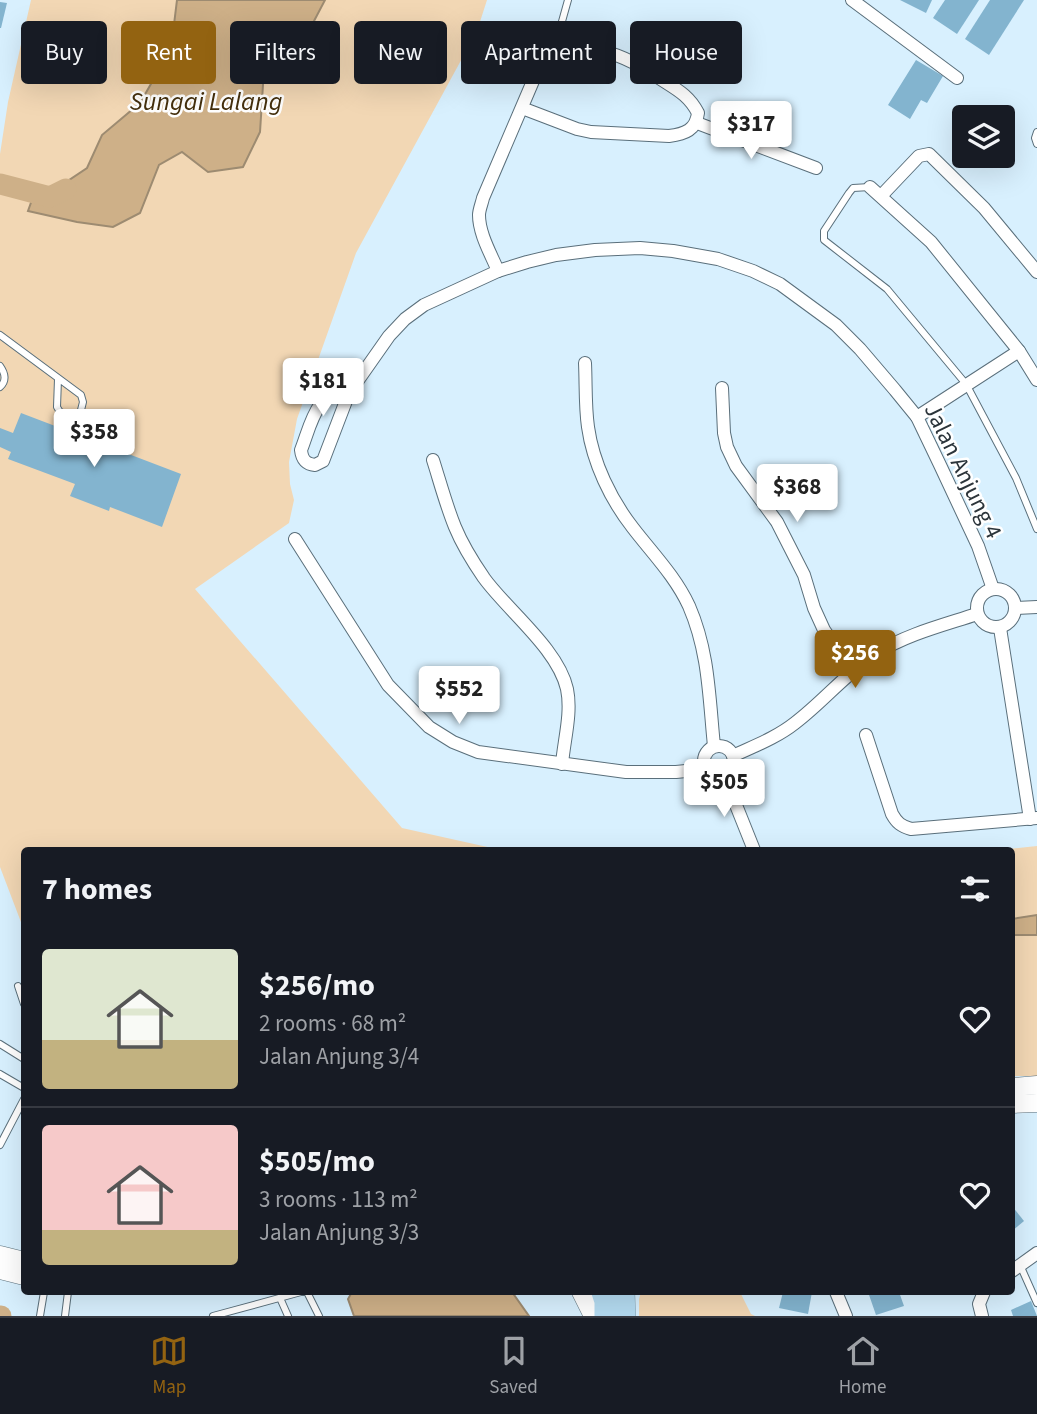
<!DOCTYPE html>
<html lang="en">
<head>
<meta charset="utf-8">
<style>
	:root { --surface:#171b24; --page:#242831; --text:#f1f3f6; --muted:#9ea1a6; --line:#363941; --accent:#936311 }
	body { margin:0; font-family:"Source Sans 3",sans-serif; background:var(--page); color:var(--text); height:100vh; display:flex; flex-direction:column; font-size:26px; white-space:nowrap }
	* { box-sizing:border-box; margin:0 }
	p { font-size:23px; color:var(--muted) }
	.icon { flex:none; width:38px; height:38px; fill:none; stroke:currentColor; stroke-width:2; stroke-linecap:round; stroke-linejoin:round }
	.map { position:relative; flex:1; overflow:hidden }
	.details { position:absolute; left:21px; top:847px; width:994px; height:448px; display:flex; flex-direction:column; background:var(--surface); border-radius:7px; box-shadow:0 7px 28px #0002 }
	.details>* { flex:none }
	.banner { position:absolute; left:21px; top:21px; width:996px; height:63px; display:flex; gap:14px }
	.buttons { position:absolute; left:952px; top:105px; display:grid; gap:14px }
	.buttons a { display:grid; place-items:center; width:63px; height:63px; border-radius:7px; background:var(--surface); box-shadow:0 7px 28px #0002; font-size:35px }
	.price { position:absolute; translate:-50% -60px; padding:0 16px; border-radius:7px; background:#fff; color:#222; font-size:23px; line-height:46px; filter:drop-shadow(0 2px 4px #0008) }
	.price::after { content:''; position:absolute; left:50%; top:42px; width:21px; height:16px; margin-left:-10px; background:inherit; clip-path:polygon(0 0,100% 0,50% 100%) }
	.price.on { background:var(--accent); color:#fff }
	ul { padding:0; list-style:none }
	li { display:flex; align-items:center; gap:21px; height:175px; padding:0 21px }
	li+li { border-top:2px solid var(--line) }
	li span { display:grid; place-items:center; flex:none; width:196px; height:140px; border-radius:7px; color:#555 }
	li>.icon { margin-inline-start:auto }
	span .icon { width:84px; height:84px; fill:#fffc; stroke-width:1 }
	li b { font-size:30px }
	h2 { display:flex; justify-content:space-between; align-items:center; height:84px; padding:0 21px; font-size:30px }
	.pill { padding:0 24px; border-radius:7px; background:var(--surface); box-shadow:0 7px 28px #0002; font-size:24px; line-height:63px }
	.pill.on { background:var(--accent); color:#fff }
	.menu { display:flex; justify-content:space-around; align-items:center; height:98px; border-top:2px solid var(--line); background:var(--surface); font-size:19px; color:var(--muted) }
	.menu a { display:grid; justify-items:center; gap:4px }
	.menu .on { color:var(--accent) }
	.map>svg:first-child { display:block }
	.green { fill:#f2d7b4 }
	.water { fill:#ceb088; stroke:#9d8b71; stroke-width:2 }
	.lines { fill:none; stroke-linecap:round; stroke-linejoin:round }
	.river { stroke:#ceb088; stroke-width:21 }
	.building { fill:#83b4cf }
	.lane-casing { stroke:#5a6f7b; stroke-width:8 }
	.street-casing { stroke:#5a6f7b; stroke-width:14 }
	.secondary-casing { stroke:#5a6f7b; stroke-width:19 }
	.highway-casing { stroke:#84a1b1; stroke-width:24 }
	.lane { stroke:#fff; stroke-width:6 }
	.street { stroke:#fff; stroke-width:12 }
	.secondary { stroke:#fff; stroke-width:18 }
	.highway { stroke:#b4dbf1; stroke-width:23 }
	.labels { text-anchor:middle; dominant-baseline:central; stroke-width:5; stroke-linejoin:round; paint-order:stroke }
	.street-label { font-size:24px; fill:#2c353b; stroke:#fff }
	.water-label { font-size:26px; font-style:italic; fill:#442f0d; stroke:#fff }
</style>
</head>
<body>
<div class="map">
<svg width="1037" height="1316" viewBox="0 0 1037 1316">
	<rect width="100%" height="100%" fill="#d8f0fe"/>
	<g class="green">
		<path d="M31,0H487L477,31L356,253L297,419L289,462L290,484L294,500L289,523L195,589L402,828L501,850H24V930L0,867V154L8,102Z"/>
		<path d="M1037,846V1076H1012V850H999Z"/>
		<path d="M641,1292H740L751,1314L755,1316H639V1299Z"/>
	</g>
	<g class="water">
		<path d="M177,0H325L303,42L264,69L260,132L243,167L208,172L182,152L159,165L140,213L113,227L77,222L28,211L33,197L57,188L87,168L102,135L140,103L171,49Z"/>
		<path d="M1037,915V935H1012V919Z"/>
		<path d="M352,1292H512L529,1316H354L348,1299Z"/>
	</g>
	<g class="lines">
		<g class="river">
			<path d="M0,184L50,197L66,189"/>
			<path d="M0,1316H1"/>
		</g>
	</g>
	<g class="building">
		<path d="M900,0H932L926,13Z"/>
		<path d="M945,0H979L957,34L933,18Z"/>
		<path d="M990,0H1024L989,55L965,39Z"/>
		<path d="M0,2L7,3L1,28H0Z"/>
		<path d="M916,60L943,76L927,103L921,100L910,119L888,105Z"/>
		<path d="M21,413L181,474L162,527L110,507L109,511L70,496L75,484L8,459L11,452L0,447V428L13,433Z"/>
		<path d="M1012,1206L1024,1221L1012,1231Z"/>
		<path d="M783,1292H812L808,1314L779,1308Z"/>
		<path d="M868,1292H899L904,1306L876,1315Z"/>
		<path d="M1031,1301L1037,1316H1013L1011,1310Z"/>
	</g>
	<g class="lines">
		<g class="lane-casing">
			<g id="lane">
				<path d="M568,53L561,25L568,0"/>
				<path d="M1037,132L1035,138L1037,144"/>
				<path d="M870,187L853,188L849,193L824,231V240L887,289L966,384L1016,478L1037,529"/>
				<path d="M0,335L81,395L83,402L79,418L60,412L57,407L58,379"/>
				<path d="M0,366C5,373 7,381 0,387"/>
				<path d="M18,986L24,1004"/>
				<path d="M0,1044L24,1059"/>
				<path d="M0,1074L24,1088"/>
				<path d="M0,1145L24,1099"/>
				<path d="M1020,1265L1037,1303"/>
				<path d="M303,1292H307L319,1316"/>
				<path d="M280,1298L288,1316"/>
				<path d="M40,1316L44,1292"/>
				<path d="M65,1316L68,1292"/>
				<path d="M213,1316L301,1292"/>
			</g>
		</g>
		<g class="street-casing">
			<g id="street">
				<path d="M852,0L957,78"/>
				<path d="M697,123L816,168"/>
				<path d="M870,187L931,242L1019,351L1037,380"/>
				<path d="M881,196L919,156L929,154L984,208L1037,272"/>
				<path d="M498,271C491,254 479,234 479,215C479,210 482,203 483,198L536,74C574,32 619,51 659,78C676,89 689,95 698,113C696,130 685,134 669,136L591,132L577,129L522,108"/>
				<path d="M585,363C586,384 585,406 588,427C593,463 611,500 633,528C653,554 675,576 689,606C709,652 709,697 714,746"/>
				<path d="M722,388L724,433L727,447L736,466L777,522L804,575L814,608L824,630L852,670"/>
				<path d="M349,393C316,389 311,425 301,450C302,459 305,464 315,465L323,461L349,393L389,336L405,319L424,305L498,271L527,262L556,255L595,250L640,248L673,251L718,259L753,271L780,284L836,325L860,349L895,390L917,417L940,465L978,546L993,589"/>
				<path d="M917,417L1019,351"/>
				<path d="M433,460C440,482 446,505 455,527C462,544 473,562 484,578C508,611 558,649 567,689C572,713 564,740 562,764"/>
				<path d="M295,539L388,685L429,727L453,742L478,752L626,772H676L706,769"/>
				<circle cx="996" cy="608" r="19"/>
				<path d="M1016,608L1037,607"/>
				<path d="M1000,628L1030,819"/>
				<path d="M866,735L892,814C897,823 901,826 911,829L1037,818"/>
				<circle cx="719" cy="761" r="15"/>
				<path d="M733,756C754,746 776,738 795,723C824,701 846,673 877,653C907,634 944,625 977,614"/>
				<path d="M724,775L754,850"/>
				<path d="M1012,1271L1037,1253"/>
				<path d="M836,1292L846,1316"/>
				<path d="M982,1316L979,1304L984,1292"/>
			</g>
		</g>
		<g class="secondary-casing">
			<g id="secondary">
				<path d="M1012,1087L1037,1085"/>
				<path d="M1012,1104L1037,1103"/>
				<path d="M0,1255L24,1261"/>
				<path d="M0,1270L24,1276"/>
				<path d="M581,1292L593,1316"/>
			</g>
		</g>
		<g class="highway-casing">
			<g id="highway">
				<path d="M603,1292L606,1301V1316"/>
				<path d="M623,1292L624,1316"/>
			</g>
		</g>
		<use href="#lane" class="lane"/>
		<use href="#street" class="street"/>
		<use href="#secondary" class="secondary"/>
		<use href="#highway" class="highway"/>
	</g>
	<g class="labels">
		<g class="street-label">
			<text transform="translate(963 471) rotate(64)">Jalan Anjung 4</text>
		</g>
		<g class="water-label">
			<text x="206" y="101">Sungai Lalang</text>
		</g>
	</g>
</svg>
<div class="buttons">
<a><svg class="icon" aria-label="layers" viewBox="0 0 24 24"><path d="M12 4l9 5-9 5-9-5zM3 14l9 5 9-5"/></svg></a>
</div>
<b class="price" style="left:751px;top:161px">$317</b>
<b class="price" style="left:323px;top:418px">$181</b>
<b class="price" style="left:94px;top:469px">$358</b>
<b class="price" style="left:797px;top:524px">$368</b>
<b class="price on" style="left:855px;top:690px">$256</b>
<b class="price" style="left:459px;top:726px">$552</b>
<b class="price" style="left:724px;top:819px">$505</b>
<div class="banner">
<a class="pill">Buy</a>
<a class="pill on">Rent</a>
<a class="pill">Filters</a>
<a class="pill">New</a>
<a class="pill">Apartment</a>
<a class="pill">House</a>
</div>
<section class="details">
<h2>7 homes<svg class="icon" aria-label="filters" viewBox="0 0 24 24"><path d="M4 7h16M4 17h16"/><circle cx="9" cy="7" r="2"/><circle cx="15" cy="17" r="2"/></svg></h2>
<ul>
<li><span style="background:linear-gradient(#dfe7d0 65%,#c2b280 0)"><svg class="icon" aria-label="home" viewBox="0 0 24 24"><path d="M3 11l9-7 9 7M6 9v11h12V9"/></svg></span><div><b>$256/mo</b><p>2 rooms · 68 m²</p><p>Jalan Anjung 3/4</p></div><svg class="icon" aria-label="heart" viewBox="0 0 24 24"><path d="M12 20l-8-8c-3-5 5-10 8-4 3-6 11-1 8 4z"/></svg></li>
<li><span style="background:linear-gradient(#f6c9c9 75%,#c2b280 0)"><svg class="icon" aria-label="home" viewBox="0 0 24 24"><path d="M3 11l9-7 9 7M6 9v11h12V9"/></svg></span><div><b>$505/mo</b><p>3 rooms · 113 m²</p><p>Jalan Anjung 3/3</p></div><svg class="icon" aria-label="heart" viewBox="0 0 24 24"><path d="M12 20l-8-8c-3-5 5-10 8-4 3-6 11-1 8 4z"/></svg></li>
</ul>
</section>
</div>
<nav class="menu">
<a class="on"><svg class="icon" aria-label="map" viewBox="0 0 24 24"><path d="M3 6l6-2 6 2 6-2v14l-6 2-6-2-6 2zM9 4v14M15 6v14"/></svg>Map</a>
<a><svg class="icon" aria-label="saved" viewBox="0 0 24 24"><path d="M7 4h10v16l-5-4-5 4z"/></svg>Saved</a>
<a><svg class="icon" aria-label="home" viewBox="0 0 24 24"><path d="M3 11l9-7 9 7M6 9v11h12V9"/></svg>Home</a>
</nav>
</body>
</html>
